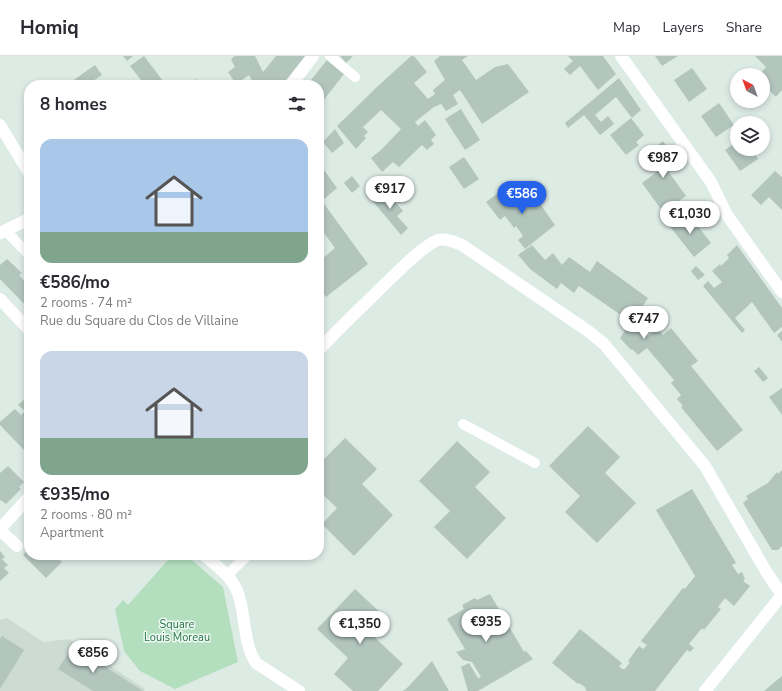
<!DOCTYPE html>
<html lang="en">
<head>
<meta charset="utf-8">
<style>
	:root { --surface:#fff; --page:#f7f7f7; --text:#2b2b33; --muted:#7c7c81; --line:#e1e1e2; --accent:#2563eb }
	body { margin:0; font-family:"Nunito Sans",sans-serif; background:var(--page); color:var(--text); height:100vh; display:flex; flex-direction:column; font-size:15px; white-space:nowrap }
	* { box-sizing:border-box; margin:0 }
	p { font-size:13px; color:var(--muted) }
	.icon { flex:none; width:22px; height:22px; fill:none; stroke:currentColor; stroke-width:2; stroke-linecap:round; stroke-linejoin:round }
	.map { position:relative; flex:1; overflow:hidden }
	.sheet { position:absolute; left:24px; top:24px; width:300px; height:480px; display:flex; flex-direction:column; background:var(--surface); border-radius:16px; box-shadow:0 2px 6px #0003 }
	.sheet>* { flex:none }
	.needle { width:26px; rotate:319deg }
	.controls { position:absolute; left:730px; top:12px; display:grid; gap:8px }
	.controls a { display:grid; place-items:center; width:40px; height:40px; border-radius:50%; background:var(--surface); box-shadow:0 2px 6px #0003; font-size:20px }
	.price { position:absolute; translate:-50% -34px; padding:0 9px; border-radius:14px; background:#fff; color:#222; font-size:13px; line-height:26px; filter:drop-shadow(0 1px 2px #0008) }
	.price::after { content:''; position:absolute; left:50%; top:24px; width:12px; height:9px; margin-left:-6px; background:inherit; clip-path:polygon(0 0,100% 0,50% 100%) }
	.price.current { background:var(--accent); color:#fff }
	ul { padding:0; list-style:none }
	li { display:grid; align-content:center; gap:8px; height:212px; padding:0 16px }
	li span { display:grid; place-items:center; height:124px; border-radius:12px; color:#555 }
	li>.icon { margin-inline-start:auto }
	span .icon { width:72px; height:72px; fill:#fffc; stroke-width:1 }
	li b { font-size:17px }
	h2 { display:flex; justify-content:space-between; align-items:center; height:48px; padding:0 16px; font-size:17px }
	header { display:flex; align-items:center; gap:24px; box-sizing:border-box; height:56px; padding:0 20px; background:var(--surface); border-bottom:1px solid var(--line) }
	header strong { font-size:19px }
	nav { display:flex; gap:22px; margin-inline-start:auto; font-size:14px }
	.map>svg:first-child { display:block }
	.built { fill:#ccdbd4 }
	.green { fill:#b4dfbf }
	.building { fill:#b3c6be }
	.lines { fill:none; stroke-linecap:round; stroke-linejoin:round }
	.lane { stroke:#fff; stroke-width:10 }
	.street { stroke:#fff; stroke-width:12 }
	.secondary { stroke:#fff; stroke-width:12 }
	.labels { text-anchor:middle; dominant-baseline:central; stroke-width:3; stroke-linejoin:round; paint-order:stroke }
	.park-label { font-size:11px; fill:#247644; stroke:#eef7f3 }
</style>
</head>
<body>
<header>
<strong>Homiq</strong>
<nav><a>Map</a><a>Layers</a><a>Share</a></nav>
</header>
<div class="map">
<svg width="782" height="635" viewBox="0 0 782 635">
	<rect width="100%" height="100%" fill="#ddebe5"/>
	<path class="built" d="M7,562L43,586L69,583L145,633L144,635H0V564Z"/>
	<path class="green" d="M168,499H186L223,531L238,606L175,633L140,615L124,595L115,553L123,544L128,549L168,504L165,501Z"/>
	<g class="building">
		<path d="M123,0H133L127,5Z"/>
		<path d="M144,0L166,29H145L130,10Z"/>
		<path d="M235,0H255L263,16L276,0H305L282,29H257L253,26L249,19L236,28L228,16L235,11L231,3Z"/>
		<path d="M340,0H353L346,7Z"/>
		<path d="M411,0H414L427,16L414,27L428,43L435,38L433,34L445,24L434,5L440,0H468L462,4L476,24L495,11L508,8L529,36L482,68L460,34L453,39L458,48L446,55L441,48L434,51L415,66L418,70L425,64L436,79L431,84L434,88L427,94L422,89L399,111L393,106L382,116L371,102L381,94L401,73L381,54L363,71L368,76L364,80L366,82L356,93L337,70L378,30Z"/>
		<path d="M568,0H603L616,18L598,34L580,10L570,19L564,13L573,5Z"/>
		<path d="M655,0H678L662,10Z"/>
		<path d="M755,0H782V34L776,41L763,28V19H759L766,11Z"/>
		<path d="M327,4L344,18L319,50V29H307Z"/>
		<path d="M95,9L102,19L87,29H68V28Z"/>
		<path d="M692,12L707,33L689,46L674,24Z"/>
		<path d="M619,22L641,54L632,62L616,41L595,59L601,66L608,60L614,68L600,79L584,59L568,72L565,67Z"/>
		<path d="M196,23L200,29H189Z"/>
		<path d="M719,47L734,69L716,81L701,60Z"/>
		<path d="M461,53L480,84L465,94L445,63Z"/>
		<path d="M631,62L644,79L636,86L639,89L626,99L610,79Z"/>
		<path d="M335,73L344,87L332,97L323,86Z"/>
		<path d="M663,85L676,103L665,111L686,140L663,156L642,127L658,115L646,99Z"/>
		<path d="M737,86V93H752L758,103L740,115L725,94Z"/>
		<path d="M464,101L479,123L464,133L449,111Z"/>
		<path d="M324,114L337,132L322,145L368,208L326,241L319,231V202L321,204L335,192L319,170V116L320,118Z"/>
		<path d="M775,115L782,121V154L769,141L761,149L751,139Z"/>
		<path d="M352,120L360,130L352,137L344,127Z"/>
		<path d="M513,126L519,134L512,140L519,149L533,138L555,169L525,193L518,184L523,180L516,170L514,172L505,160L500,164L486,146Z"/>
		<path d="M383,132L403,155L397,160L408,172L401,179L371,143Z"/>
		<path d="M680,159L685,166L689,163L695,171L697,169L711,187L694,201L668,168Z"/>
		<path d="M532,189L545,204L553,197L562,209L569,201L590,216L597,205L648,242L634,263L648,280L657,272L663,279L671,272L698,305L691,310L743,374L717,395L681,351L683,350L677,343L681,339L671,327L674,324L647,292L638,299L632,293L631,294L620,282L631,266L579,230L574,237L561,227L557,233L530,213L518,199Z"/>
		<path d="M737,189L782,252V271L774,277L752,246L735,262L745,274L742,277L703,230L708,225L714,232L722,226L712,215L720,208L721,210L729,202L727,199Z"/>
		<path d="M7,203L22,217L19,219L29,230V253L0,223V209Z"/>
		<path d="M696,210L705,219L698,224L691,215Z"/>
		<path d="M782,275V286L777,279Z"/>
		<path d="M759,311L768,322L763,326L754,315Z"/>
		<path d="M782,332V359L769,341Z"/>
		<path d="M29,339V390L24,394L0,369V366L15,353L21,359L25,355L18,349Z"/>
		<path d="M588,370L620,401L605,417L636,447L597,487L565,456L580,440L549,410Z"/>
		<path d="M345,382L377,413L362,428L393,459L354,500L322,468L337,452L319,435V408Z"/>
		<path d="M457,385L490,416L475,431L506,462L467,503L434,471L450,455L419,425Z"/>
		<path d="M8,410L24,426L19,431L21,433L6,448L0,444V417Z"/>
		<path d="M782,414V490L778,494H772L743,447L748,443L746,440L768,427L777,416L778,418Z"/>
		<path d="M692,433L736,507L732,509L738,518L742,516L745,523L743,525L750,530L734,550L725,542L718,551L721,553L704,574L702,572L689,588L694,592L690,596L687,594L655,635H587L585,633L586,632L579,627L578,628L552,607L580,573L622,607L619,610L622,613H625L630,606L628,605L639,590L643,593L647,589L641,585L683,532L685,533L695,520L656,454Z"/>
		<path d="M29,485V499H54L62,506L46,522L23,499L28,493L25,490Z"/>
		<path d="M0,495L5,501L2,503L8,509L4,512L9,517L0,525Z"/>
		<path d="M355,533L386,562L371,578L403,608L378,635H353L334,618L348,602L317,573Z"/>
		<path d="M490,538L524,596L526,595L533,603L478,635H468L461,611L469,607L478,622L481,621L472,606L463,604L456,596L465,593L447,563L464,553L462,549L475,542L477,544Z"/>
		<path d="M2,580L24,594L0,633V583Z"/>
		<path d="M73,590L143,635H93L58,613Z"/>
		<path d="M432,605L449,635H403L408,631Z"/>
		<path d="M782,620V635H764Z"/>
	</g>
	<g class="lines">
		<g class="lane">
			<path d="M330,0L355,21"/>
			<path d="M5,174L29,199"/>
			<path d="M463,368L535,407"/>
			<path d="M227,519L245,502"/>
		</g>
		<g class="street">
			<path d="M621,0L711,126L727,159L782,236"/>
			<path d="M291,29L313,0"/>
			<path d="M0,69L29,117"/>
			<path d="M0,177L29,163"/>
			<path d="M0,243L29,274"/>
			<path d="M319,294C340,271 364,249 386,227C399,215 422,190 438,184C446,182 455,186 462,189L588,275L604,288L705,410L767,517L782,539"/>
			<path d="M0,473L29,441"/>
			<path d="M0,474L17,490"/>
			<path d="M204,499C214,508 226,516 233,527C247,549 241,584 256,607L299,635"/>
		</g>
		<path class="secondary" d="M705,635L782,539"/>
	</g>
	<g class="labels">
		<g class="park-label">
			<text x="177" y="568">Square<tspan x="177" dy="13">Louis Moreau</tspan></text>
		</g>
	</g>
</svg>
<div class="controls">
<a><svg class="needle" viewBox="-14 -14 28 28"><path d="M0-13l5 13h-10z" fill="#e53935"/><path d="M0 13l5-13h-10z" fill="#7c7c81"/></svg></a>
<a><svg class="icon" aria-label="layers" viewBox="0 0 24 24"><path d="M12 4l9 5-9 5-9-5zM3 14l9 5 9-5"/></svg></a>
</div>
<b class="price" style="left:663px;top:123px">€987</b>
<b class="price" style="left:390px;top:154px">€917</b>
<b class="price current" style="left:522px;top:159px">€586</b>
<b class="price" style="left:690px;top:179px">€1,030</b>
<b class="price" style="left:644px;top:284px">€747</b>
<b class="price" style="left:486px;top:587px">€935</b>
<b class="price" style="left:360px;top:589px">€1,350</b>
<b class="price" style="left:93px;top:618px">€856</b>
<section class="sheet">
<h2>8 homes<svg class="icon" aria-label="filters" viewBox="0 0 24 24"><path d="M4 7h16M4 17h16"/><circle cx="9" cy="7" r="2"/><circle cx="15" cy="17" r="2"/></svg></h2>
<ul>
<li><span style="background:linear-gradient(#a9c7e8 75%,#7fa58c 0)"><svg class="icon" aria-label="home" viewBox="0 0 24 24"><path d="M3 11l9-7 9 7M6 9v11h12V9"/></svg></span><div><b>€586/mo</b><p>2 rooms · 74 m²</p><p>Rue du Square du Clos de Villaine</p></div></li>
<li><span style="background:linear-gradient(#c9d6e8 70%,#7fa58c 0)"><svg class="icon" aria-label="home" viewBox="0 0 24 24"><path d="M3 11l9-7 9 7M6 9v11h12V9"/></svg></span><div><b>€935/mo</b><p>2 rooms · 80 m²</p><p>Apartment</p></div></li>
</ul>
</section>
</div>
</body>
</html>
